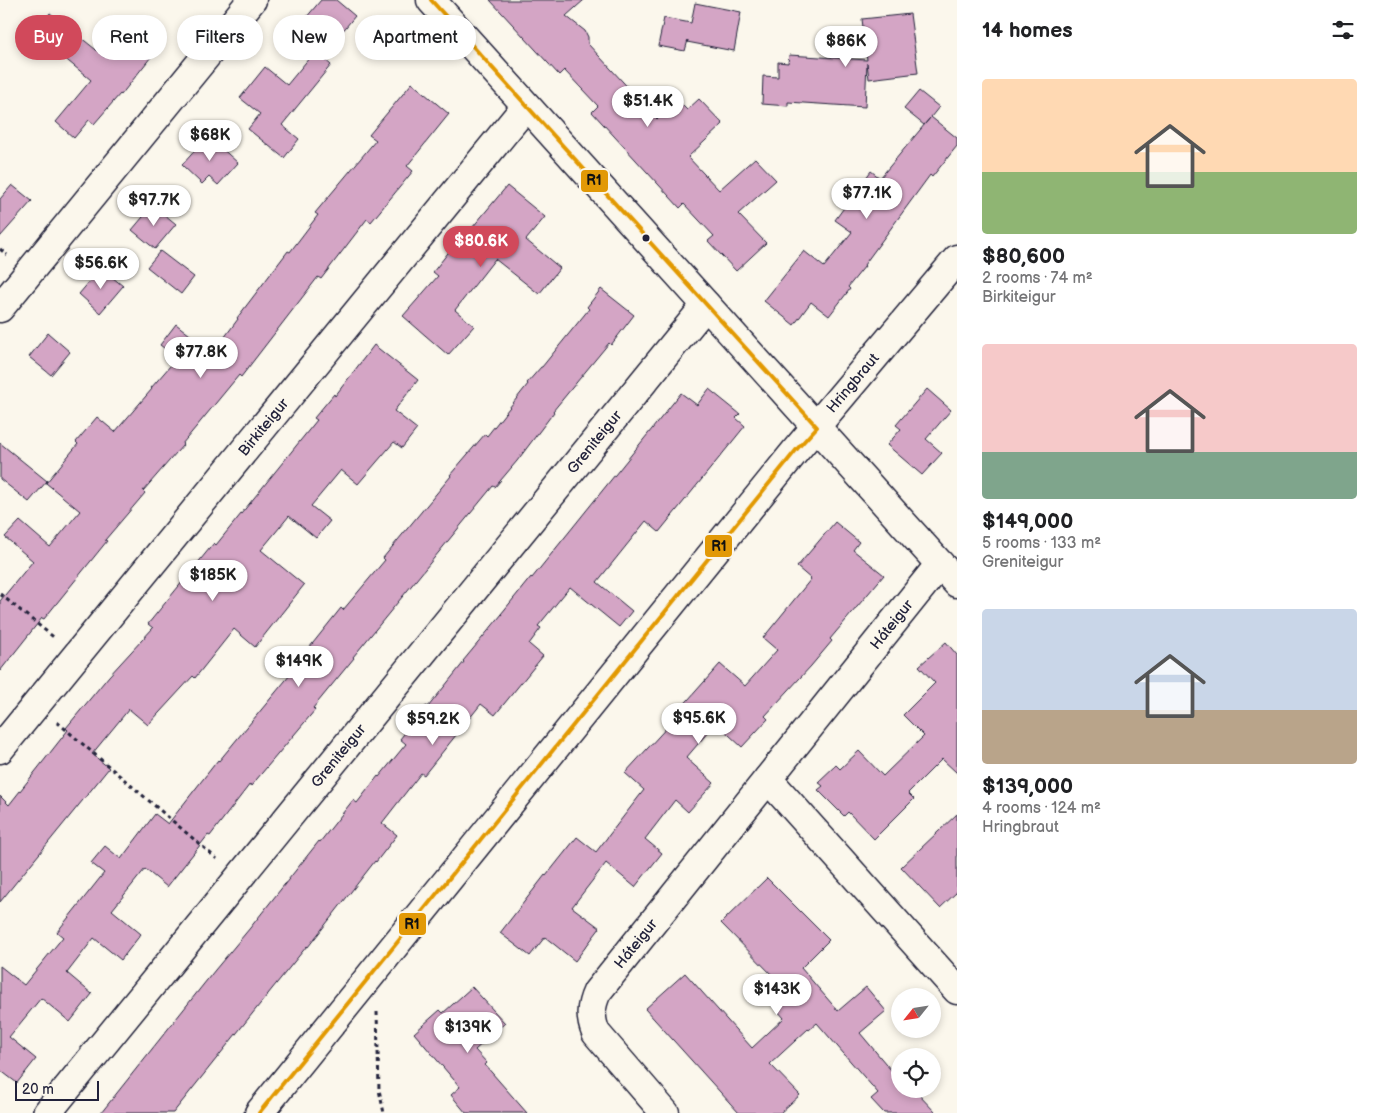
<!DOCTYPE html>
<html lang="en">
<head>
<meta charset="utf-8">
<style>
	:root { --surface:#fff; --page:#f6f6f6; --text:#202124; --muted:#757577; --accent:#d1495b }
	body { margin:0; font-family:"Balsamiq Sans",sans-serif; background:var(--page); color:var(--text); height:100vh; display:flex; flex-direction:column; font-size:19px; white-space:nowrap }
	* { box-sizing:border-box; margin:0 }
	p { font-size:16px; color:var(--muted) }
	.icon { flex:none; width:28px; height:28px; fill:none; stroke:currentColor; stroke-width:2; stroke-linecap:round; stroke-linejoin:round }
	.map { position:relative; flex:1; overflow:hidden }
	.sheet { display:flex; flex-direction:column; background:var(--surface); width:425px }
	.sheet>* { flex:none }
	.banner { position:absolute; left:15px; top:15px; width:475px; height:45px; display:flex; gap:10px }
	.needle { width:32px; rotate:240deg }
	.controls { position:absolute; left:891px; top:988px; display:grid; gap:10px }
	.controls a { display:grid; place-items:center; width:50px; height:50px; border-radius:50%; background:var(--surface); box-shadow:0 2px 8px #0003; font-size:25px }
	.scale { position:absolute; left:15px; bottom:12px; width:84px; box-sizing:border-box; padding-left:5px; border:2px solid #22223b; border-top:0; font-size:14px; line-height:18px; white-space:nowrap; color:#22223b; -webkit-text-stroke:4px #fbf7ec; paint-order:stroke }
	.price { position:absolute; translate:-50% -42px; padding:0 11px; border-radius:18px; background:#fff; color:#222; font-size:16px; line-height:32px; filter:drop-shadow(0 1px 2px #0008) }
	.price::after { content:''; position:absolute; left:50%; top:30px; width:15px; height:11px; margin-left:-8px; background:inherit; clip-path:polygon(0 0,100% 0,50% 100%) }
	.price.selected { background:var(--accent); color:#fff }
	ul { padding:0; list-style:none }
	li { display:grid; align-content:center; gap:10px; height:265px; padding:0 25px }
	li span { display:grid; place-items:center; height:155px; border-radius:5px; color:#555 }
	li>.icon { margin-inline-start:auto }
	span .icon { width:90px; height:90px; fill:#fffc; stroke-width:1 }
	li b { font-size:21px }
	h2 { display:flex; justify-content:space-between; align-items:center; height:60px; padding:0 25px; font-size:21px }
	.tag { padding:0 18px; border-radius:22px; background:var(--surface); box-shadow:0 2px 8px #0003; font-size:18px; line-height:45px }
	.tag.selected { background:var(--accent); color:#fff }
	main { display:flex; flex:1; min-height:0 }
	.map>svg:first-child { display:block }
	.building { fill:#d4a5c5; stroke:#22223b }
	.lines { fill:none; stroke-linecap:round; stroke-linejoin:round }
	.street-casing { stroke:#22223b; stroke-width:31 }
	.secondary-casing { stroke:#22223b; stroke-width:31 }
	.path { stroke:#22223b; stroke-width:3; stroke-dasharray:4 4; stroke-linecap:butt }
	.street { stroke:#fbf7ec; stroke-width:28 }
	.secondary { stroke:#fbf7ec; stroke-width:28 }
	.bus-1-casing { stroke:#fbf7ec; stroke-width:8 }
	.bus-1 { stroke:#e29906; stroke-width:4 }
	.bus-dot { fill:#22223b; stroke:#fbf7ec; stroke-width:2 }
	.labels { text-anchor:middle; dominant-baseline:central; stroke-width:5; stroke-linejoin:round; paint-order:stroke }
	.street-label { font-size:15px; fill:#22223b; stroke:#fbf7ec }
	.line-badge { stroke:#fbf7ec; stroke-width:2 }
	.pale-badge-label { font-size:14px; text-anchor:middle; font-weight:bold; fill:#111 }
</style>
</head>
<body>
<main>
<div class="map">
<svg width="957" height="1113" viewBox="0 0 957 1113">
	<rect width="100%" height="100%" fill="#fbf7ec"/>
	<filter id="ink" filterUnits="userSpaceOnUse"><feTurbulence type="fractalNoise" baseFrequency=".02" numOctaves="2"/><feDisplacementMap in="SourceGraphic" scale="10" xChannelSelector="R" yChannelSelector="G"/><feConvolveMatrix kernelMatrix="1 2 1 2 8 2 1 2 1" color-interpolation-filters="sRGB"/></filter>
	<g filter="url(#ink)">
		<g class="building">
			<path d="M321,0H336L355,16L328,49L300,25Z"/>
			<path d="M490,0H584L566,16L585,31L588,37V44L657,119L677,100L687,110L699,99L723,124L688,157L719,190L755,158L776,180L738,214L766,243L736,271L708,241L714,236L684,204L680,208L592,112L598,106L564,70L559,75Z"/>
			<path d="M695,3L741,12L734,51L687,42L688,40L685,51L658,46L664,18L691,23Z"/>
			<path d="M50,13L105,57L130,26L158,48L121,95L120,94L94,124L89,120L74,138L56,122L91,80L34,33Z"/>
			<path d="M910,14L918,73L869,79L867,63L865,107L788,102V106L762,104L763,76L778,77V62L788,63L789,55L867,60L862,19Z"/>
			<path d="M315,51L331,65L282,125L299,139L284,158L248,129L260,114L240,98L265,67L287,85Z"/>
			<path d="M412,83L449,114L407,166L413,171L371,222L367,219L321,279L318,277L241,377L239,375L182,444L183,445L143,491L145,493L105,540L107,541L44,619L42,618L0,671V601L33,561L5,537L20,521L50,547L80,511L46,483L78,444L76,442L97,417L115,432L152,389L151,388L177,358L160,345L176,324L213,353L238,319L237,318L288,251L290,252L318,215L315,213L376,140L369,135Z"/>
			<path d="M919,91L939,107L931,117L957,138V146L932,177L930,175L864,265L865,266L848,287L850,289L829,316L811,302L794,325L764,301L804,251L824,267L852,232L835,220L871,171L880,178L930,118L924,125L904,109Z"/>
			<path d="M208,136L238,163L218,185L209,177L202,184L182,165Z"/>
			<path d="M12,185L32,201L0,237V199Z"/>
			<path d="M507,186L545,217L526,240L560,268L539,294L495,259L455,310L474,326L448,355L403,316L438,276L433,272L455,244L457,246Z"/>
			<path d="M153,205L176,224L155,249L132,230Z"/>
			<path d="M160,251L194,277L181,294L147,267Z"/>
			<path d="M101,268L123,286L100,313L79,294Z"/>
			<path d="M601,289L634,315L611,345L609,343L553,411L554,412L517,461L495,487L493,486L353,657L354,658L313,708L315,710L251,786L250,784L210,836L208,835L167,887L145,869L112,910L141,934L121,960L94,938L67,973L92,994L70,1022L41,998L9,1037L36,1059L17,1083L0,1070V966L24,985L63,937L57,932L104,873L91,863L105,846L121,859L155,814L168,824L218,760L219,761L290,675L289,673L341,608L343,610L385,560L383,558L451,476L450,475L485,434L487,436L528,384L527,383L541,367H542L589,309L587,307Z"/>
			<path d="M48,333L70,352L51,375L29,357Z"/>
			<path d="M374,345L418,380L394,411L417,429L402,448L394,442L358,484L341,470L311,506L330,521L316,538L289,516L261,550L304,585L255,647L234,629L195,678L193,676L148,725L129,709L92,754L109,768L0,902V796L9,805L68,730L66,728L109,676L153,628L148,624L214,543L216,545L317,420L314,418L334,394L335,396Z"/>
			<path d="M709,389L740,414L736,418L745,426L659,532L646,521L597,582L632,611L619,627L570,587L538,626L541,628L529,644L543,656L495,715L481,704L424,775L421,773L382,823L397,835L376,862L375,861L308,947L307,946L272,989L173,1113H101L215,970L250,928L319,841L320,842L353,800L357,803L378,776L379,777L406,744L400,739L426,706L428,707L464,662L463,661L502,614H501L531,577L532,578L681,393L697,405Z"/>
			<path d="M927,389L951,410L926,439L942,453L922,475L887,445L901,429L896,425Z"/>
			<path d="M0,443L47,481L29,502L0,479Z"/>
			<path d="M835,522L859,542L853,550L884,575L830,639L832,641L811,666L765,716L768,719L742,747L716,723L686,758L714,783L688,812L675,800L645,839L662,853L635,887L606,863L572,907L600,928L575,961L545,937L530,956L500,933L545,875L546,876L577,837L596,852L644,790L625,773L682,711L680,709L720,664L745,686L777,650L763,638L811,579L797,567Z"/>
			<path d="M946,642L957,655V773L942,759L908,793L914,799L874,839L848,812L844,816L818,790L823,786L818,782L836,765L840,769L859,751L883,776L924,736L903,715L935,683L919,666Z"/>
			<path d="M957,814V892L940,908L901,867Z"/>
			<path d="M767,878L829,940L801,968L838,1011L866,987L886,1011L860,1033L896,1076L900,1072V1089H924L918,1094L936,1113H884L871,1099L878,1093L817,1023L809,1030L808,1029L770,1064L800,1095L780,1113H739L645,1009L685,973L752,1048L784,1018L763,994L778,981L721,923Z"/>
			<path d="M472,987L505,1023L475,1050L487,1063L485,1065L527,1113H466L451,1095L460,1087L414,1033L440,1010L443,1013Z"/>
			<path d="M932,1065L940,1074L932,1081Z"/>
		</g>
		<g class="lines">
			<g class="street-casing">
				<g id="street">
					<path d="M431,0L957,583"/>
					<path d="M0,308L252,0"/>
					<path id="s1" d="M0,749L526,106"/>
					<path d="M768,779L957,990"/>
					<path id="s2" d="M47,1113L706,305"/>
					<path id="s3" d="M665,1113L596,1033C590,1018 590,1007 597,992L940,564"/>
				</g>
			</g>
			<g class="secondary-casing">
				<g id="secondary">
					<path id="s4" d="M259,1113L797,449L957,259"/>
				</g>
			</g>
			<g class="path">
				<path d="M0,249L7,255"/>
				<path d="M0,594L56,639"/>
				<path d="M57,722L217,859"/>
				<path d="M377,1012L379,1090L384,1113"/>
			</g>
			<use href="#street" class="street"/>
			<use href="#secondary" class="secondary"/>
			<g class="bus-1-casing">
				<path id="bus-1" d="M259,1113L797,449L817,427L431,0"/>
			</g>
			<use href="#bus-1" class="bus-1"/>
		</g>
	</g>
	<circle class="bus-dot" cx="646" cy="238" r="4.5"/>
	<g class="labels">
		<g class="street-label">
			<text stroke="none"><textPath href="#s4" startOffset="941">Hringbraut</textPath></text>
			<text stroke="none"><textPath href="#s1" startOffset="416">Birkiteigur</textPath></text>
			<text stroke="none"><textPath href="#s2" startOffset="866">Greniteigur</textPath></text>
			<text stroke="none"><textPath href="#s3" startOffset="619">Háteigur</textPath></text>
			<text stroke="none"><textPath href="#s2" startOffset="461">Greniteigur</textPath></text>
			<text stroke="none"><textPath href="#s3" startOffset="210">Háteigur</textPath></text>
		</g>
	</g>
	<g class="line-badge">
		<rect x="580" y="169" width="29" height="24" rx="5" fill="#e29906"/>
		<rect x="704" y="534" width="29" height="24" rx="5" fill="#e29906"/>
		<rect x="398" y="912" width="29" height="24" rx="5" fill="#e29906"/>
	</g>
	<g class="pale-badge-label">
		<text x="594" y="185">R1</text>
		<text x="719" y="551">R1</text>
		<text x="412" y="929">R1</text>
	</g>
</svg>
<div class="controls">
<a><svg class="needle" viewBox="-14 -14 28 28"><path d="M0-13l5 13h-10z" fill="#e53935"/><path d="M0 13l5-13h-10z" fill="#757577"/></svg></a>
<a><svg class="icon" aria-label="locate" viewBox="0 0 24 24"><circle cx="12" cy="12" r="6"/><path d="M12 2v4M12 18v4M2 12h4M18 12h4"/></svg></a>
</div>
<div class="scale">20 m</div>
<b class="price" style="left:846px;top:68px">$86K</b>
<b class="price" style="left:648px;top:128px">$51.4K</b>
<b class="price" style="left:210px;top:162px">$68K</b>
<b class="price" style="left:867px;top:220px">$77.1K</b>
<b class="price" style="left:154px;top:227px">$97.7K</b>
<b class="price selected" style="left:481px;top:268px">$80.6K</b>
<b class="price" style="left:101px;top:290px">$56.6K</b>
<b class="price" style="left:201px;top:379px">$77.8K</b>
<b class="price" style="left:213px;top:602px">$185K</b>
<b class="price" style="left:299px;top:688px">$149K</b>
<b class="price" style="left:699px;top:745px">$95.6K</b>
<b class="price" style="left:433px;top:746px">$59.2K</b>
<b class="price" style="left:777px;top:1016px">$143K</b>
<b class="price" style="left:468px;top:1054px">$139K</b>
<div class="banner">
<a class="tag selected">Buy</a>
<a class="tag">Rent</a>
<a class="tag">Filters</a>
<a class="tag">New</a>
<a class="tag">Apartment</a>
</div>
</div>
<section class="sheet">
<h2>14 homes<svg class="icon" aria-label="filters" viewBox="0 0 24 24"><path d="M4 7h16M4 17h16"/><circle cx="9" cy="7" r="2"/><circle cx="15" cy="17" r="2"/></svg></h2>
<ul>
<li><span style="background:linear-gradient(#ffd9b3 60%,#8fb573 0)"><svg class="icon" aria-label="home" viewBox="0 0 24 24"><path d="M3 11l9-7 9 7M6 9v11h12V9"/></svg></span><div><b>$80,600</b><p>2 rooms · 74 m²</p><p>Birkiteigur</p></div></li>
<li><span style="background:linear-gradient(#f6c9c9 70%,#7fa58c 0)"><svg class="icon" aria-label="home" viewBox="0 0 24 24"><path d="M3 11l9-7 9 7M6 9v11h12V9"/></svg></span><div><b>$149,000</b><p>5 rooms · 133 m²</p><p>Greniteigur</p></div></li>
<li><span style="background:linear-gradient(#c9d6e8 65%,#b9a48a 0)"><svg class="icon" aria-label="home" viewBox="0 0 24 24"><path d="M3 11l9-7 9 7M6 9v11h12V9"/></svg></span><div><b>$139,000</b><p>4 rooms · 124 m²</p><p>Hringbraut</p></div></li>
</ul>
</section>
</main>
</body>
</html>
